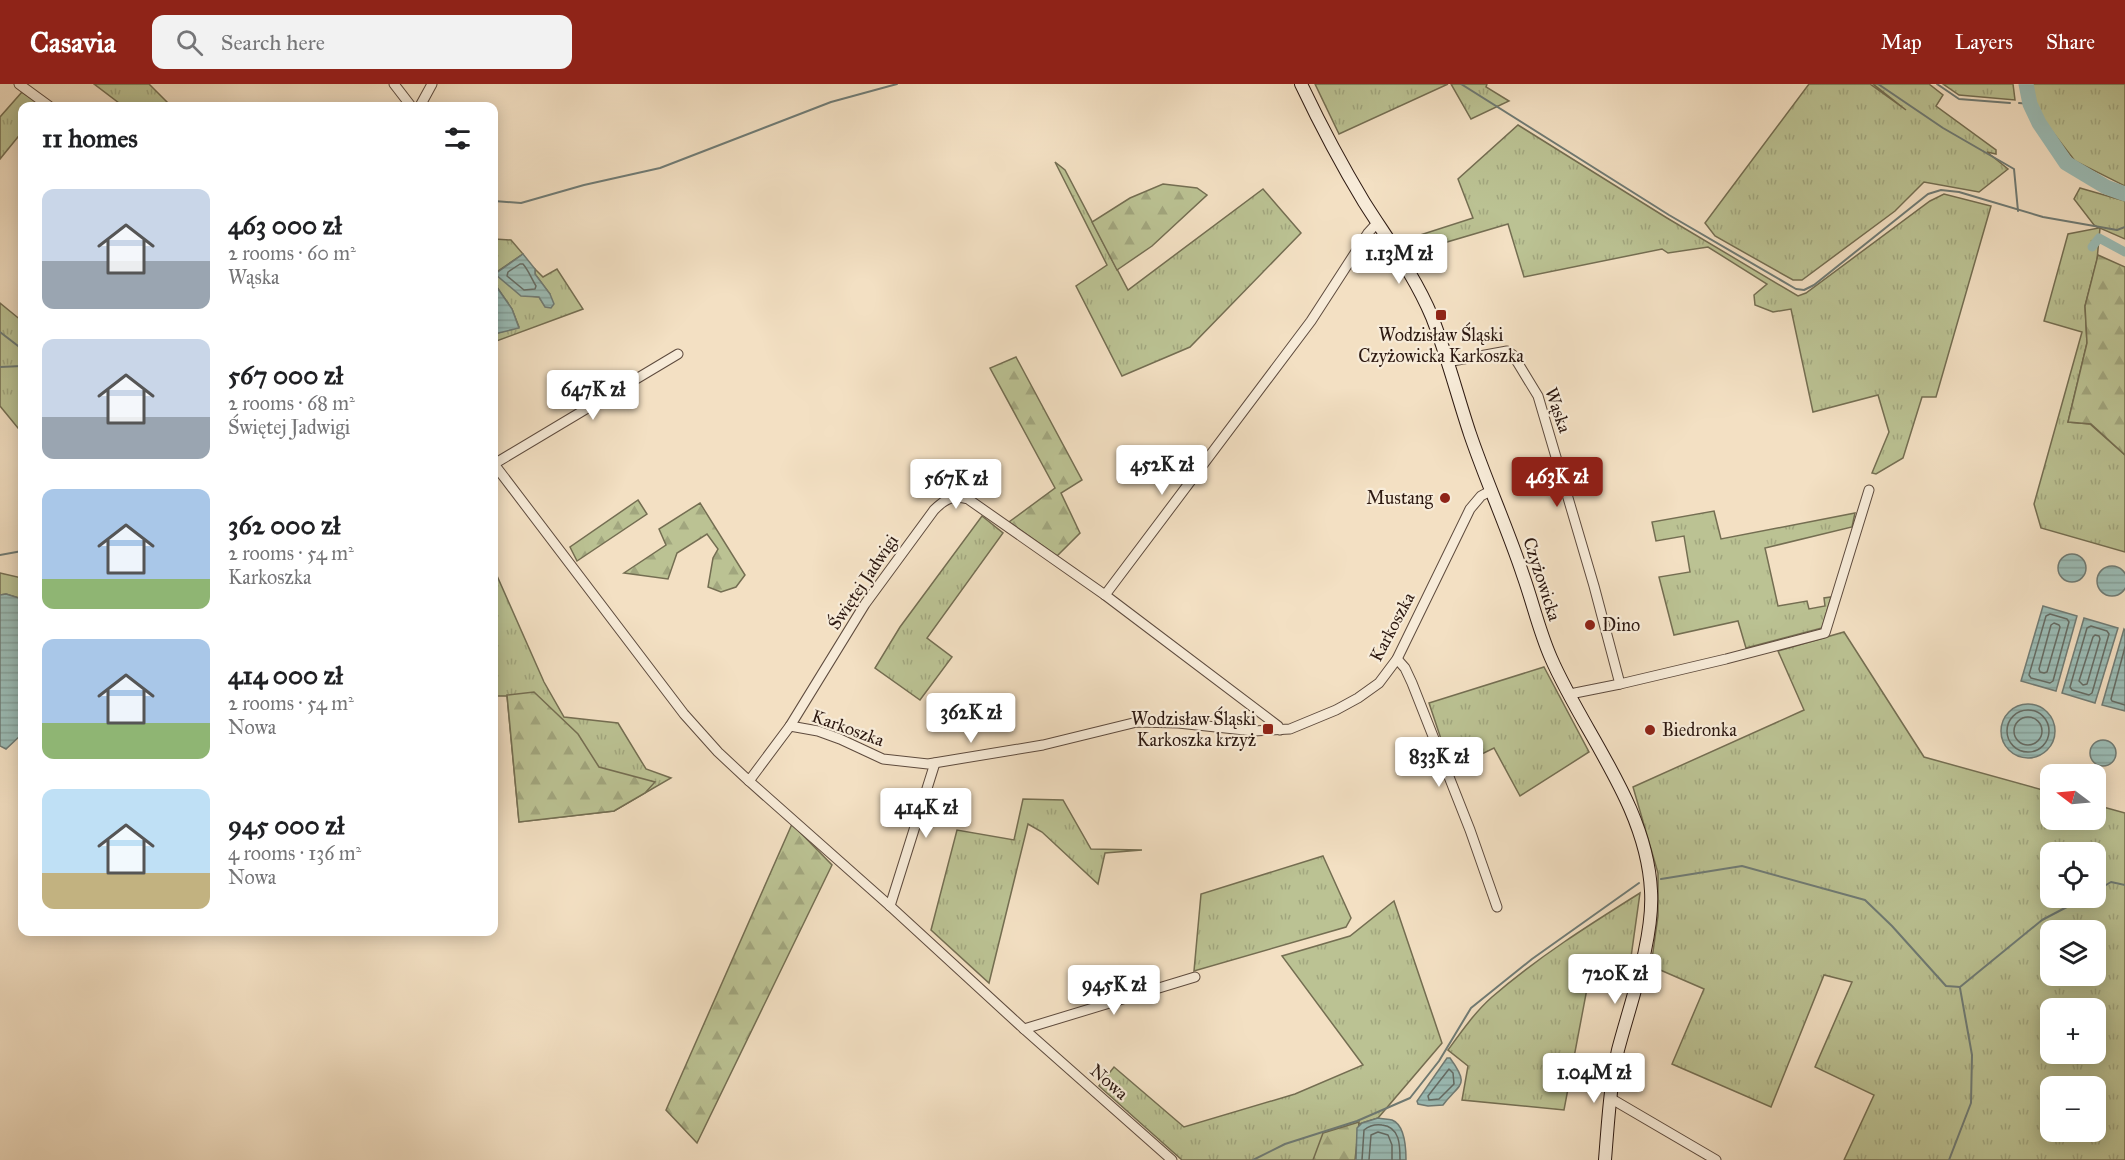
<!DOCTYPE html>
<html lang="en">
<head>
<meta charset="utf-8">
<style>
	:root { --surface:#fff; --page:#f2f2f2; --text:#202124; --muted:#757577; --accent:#8f2418 }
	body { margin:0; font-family:"IM FELL Great Primer",serif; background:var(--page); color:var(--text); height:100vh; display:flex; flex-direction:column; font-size:22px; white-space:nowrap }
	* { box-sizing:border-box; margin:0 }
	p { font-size:20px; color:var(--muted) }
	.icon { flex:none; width:33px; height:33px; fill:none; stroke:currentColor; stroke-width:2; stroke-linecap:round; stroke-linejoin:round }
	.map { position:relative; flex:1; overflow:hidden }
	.side { position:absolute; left:18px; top:18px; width:480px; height:834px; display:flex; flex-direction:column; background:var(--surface); border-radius:12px; box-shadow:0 3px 15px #0003 }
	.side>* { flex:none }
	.needle { width:39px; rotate:286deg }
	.tools { position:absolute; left:2040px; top:680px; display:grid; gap:12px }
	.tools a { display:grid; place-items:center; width:66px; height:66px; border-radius:12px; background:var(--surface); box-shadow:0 3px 15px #0003; font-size:30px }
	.price { position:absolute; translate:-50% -51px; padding:0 14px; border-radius:6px; background:#fff; color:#222; font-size:20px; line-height:39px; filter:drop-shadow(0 2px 3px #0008) }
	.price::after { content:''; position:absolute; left:50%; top:36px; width:18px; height:14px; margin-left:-9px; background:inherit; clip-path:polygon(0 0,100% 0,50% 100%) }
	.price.selected { background:var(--accent); color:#fff }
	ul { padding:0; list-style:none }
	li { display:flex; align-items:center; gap:18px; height:150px; padding:0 24px }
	li span { display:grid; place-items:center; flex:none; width:168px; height:120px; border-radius:12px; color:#555 }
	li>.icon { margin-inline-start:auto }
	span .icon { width:72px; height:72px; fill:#fffc; stroke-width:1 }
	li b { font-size:26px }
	h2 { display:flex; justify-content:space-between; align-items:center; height:72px; padding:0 24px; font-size:26px }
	header { display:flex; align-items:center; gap:36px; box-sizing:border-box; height:84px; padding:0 30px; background:var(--accent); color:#fff }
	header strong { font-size:28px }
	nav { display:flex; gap:33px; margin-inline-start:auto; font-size:21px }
	.search { width:420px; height:54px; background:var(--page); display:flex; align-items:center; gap:15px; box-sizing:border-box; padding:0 21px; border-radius:12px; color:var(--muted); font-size:22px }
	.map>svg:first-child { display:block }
	.grass { fill:url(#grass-tufts); stroke:#746e52; stroke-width:1.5; fill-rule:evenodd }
	.forest { fill:url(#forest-firs); stroke:#746e52; stroke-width:1.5 }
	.water { fill:url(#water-rules); stroke:#6f7b75; stroke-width:1.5 }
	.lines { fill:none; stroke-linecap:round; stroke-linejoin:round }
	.shore { stroke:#646b64; stroke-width:1.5 }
	.stream { stroke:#6f7b75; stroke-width:2 }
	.canal { stroke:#9bbdb7; stroke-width:9 }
	.river { stroke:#9bbdb7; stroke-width:15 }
	.street-casing { stroke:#5e4b3e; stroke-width:11 }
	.secondary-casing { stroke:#2d1911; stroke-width:14 }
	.street { stroke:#f7ebd8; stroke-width:9 }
	.secondary { stroke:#f7ebd8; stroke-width:12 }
	.poi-dot { fill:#8f2418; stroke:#f7ebd8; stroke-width:2 }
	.labels { text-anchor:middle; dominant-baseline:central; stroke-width:4.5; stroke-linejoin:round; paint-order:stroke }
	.poi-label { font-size:18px; fill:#2d1911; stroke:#f7ebd8; text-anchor:end }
	.street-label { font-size:18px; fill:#2d1911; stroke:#f7ebd8 }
</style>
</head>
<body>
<header>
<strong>Casavia</strong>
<div class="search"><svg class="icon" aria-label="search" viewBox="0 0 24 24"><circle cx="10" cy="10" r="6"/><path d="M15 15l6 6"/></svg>Search here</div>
<nav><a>Map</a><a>Layers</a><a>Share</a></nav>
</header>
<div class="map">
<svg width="2125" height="1076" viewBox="0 0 2125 1076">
	<defs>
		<pattern id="grass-tufts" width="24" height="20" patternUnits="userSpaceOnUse" patternTransform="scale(1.5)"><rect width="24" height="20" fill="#bbc293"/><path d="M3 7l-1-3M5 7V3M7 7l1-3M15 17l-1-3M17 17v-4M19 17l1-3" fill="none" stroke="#a1a67e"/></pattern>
		<pattern id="forest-firs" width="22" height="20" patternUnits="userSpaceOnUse" patternTransform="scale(1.5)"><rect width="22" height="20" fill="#bbc293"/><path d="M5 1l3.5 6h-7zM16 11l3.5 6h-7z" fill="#a1a67e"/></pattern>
		<pattern id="water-rules" width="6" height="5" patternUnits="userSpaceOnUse" patternTransform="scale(1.5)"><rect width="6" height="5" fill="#9bbdb7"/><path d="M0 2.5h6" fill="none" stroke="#86a29c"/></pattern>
	</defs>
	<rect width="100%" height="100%" fill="#f3e0c3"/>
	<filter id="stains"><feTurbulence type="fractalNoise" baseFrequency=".00333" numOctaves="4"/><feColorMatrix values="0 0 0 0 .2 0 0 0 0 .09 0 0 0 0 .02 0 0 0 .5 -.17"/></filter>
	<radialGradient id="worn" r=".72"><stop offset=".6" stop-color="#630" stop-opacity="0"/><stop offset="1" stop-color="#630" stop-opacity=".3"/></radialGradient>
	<g class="grass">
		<path d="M94,0H149L171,22H123Z"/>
		<path d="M1315,0H1448L1339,50Z"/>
		<path d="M1451,0H1487L1486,3L1509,17L1471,35Z"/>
		<path d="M1809,0H1870L1906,26L1873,0H1929L1943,11L1936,22L1996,66V70L1987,68L2008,85L1979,108L1924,98L1895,127L1802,196H1793L1715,152L1705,139Z"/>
		<path d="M1943,0H2013L2015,16L1959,11Z"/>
		<path d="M2030,0H2125V102L2075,77L2034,24Z"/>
		<path d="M22,8L44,22H22V48L0,75V33Z"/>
		<path d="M1518,41L1667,134L1798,212L1806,209L1930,117L1944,110L1991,122L1936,313H1922L1903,374L1876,390L1872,389L1889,348L1878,311L1813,328L1791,225L1773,228L1755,221L1754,211L1767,200L1708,163L1668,169L1662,165L1524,193L1508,140L1420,166L1417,152L1473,134L1458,95Z"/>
		<path d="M1055,78L1065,86L1128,206L1263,105L1301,149L1190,263L1122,292L1076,202L1107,181Z"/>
		<path d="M2080,104L2125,117V155L2100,144L2097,176L2085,222L2087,259L2068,338L2090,340L2125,371V468L2041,444L2034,420L2082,248L2044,237L2068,150L2099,144L2094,141L2074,115Z"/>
		<path d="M494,155L511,156L523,170L495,189L521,211L539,213L545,222L550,210L535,190V185L543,193L557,185L583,225L494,258V250L519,243L512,225L494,199Z"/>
		<path d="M0,219L22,237V349L0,322Z"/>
		<path d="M1714,427L1721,455L1855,429L1852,443L1765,464L1778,522L1807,517L1809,525L1825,522L1824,514L1831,513L1822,544L1746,564L1738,537L1674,551L1659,493L1690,488L1684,452L1656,457L1652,438Z"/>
		<path d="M982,432L1003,449L927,554L952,573L920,616L875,584L900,543Z"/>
		<path d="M494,485L544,598L564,633L618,639L646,685L671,694L614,727L519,738L507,612H494Z"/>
		<path d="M0,489L22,494V515L6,510L0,511Z"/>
		<path d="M1844,548L1924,673L2050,708V735H2096V721L2125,729V1076H1844L1874,1011L1815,983L1852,898L1824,891L1771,1023L1672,980L1704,905L1651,882L1658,832V789L1633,703L1804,626L1778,567ZM2050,768H2096V813H2050ZM2050,846H2096V891H2050ZM2050,924H2096V969H2050ZM2050,1002H2096V1047H2050Z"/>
		<path d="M1544,583L1589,668L1520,712L1494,664L1451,685L1429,619Z"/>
		<path d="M1023,715L1063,716L1091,765L1142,766L1105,769L1098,800L1042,748L1028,740L989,899L931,846L957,746L1014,756Z"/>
		<path d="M1323,772L1351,834L1346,843L1194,887L1201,810Z"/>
		<path d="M1640,809L1631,873H1593L1564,1026L1462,1016L1468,982L1448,966C1461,948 1475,928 1492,913C1538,873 1589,841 1640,809Z"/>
		<path d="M1394,817L1442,959L1378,1034L1324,1051L1318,1076H1182L1099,1002L1114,983L1184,1043L1295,1010L1363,981L1282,872L1350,852Z"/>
	</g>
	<g class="forest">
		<path d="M1163,100L1197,104L1207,111L1152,162L1117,186L1092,138L1130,114Z"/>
		<path d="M2098,171L2125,183V371L2091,340L2068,338L2087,259L2085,222Z"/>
		<path d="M1016,273L1082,396L1061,409L1080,449L1057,472L1009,438L1055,404L990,284Z"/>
		<path d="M638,416L647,430L577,477L570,463Z"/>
		<path d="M700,419L745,491L736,503L721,508L708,503L713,474L718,465L707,450L677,469L668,495L624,489L666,461L659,445Z"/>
		<path d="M534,608L578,650L599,683L655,698L645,709L614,727L519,738L507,611Z"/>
		<path d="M792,740L832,781L697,1059L666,1026Z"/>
		<path d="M1359,1038L1355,1076H1313L1323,1049Z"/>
	</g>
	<g class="water">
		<path d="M523,170L535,185V190L550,210L554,220L551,224L545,223L539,213L521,212L495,190Z"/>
		<path d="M494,199L512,225L519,244L494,250Z"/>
		<circle cx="2072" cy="484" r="14"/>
		<circle cx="2112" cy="497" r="15"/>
		<path d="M6,510L22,515V650L6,665L0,662V511Z"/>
		<path d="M2043,522L2077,532L2056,607L2021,597Z"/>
		<path d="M2084,534L2118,544L2095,619L2062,609Z"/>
		<path d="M2124,545L2125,546V627L2102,621Z"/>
		<circle cx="2028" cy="647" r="27"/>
		<circle cx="2103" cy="669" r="13"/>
		<path d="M1447,974H1450C1471,1003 1459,999 1443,1021L1428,1022L1418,1020L1417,1017Z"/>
		<path d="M1378,1034C1382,1035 1388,1035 1392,1036C1405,1041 1406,1064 1406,1076H1356L1357,1044L1362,1039Z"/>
	</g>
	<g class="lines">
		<g class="shore">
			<path d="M520,180H523C529,187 531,194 536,202L535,205L524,206L507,192L508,188Z"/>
			<path d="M2050,530L2067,535L2069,538L2053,597L2050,599L2031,594L2029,591L2046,532Z"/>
			<path d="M2054,539L2059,541L2060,543L2047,588L2044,589L2040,588L2039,585L2051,541Z"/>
			<path d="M2091,542L2107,547L2109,550L2092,609L2089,611L2072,606L2070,603L2087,544Z"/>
			<path d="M2095,551L2099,552L2100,555L2087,600L2083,601L2079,597L2093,553Z"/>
			<path d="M2125,563L2111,615L2112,617L2125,621"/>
			<circle cx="2028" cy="647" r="21"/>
			<circle cx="2028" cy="647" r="14"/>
			<path d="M1449,985L1453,989L1454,1000L1439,1015L1429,1016L1428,1012Z"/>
			<path d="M1362,1076L1364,1046C1369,1042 1375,1040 1382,1041C1400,1043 1400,1061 1400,1076"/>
			<path d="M1369,1076L1371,1051L1378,1048L1388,1051L1392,1061V1076"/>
		</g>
		<g class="stream">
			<path d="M1461,0L1669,131L1796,205L1804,206L1814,201L1928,110L1941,106L1959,108L2043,133L2117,146L2125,143"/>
			<path d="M1878,0L1943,44L2014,85L2018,127"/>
			<path d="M1937,0L1959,15L2010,19"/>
			<path d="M2019,19L2030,20"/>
			<path d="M494,117L521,119L584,101L660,84L831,18L897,0"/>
			<path d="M0,248L22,265"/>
			<path d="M0,283L22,282"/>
			<path d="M0,471L22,467"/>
			<path d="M20,501L22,495"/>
			<path d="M1661,795L1742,782L1865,816L1892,842L1946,902L1960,903L2042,836L2086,813"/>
			<path d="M2096,807L2111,798L2125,801"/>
			<path d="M1253,1076L1285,1060L1357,1037L1410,1014L1439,977L1471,924L1532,875L1639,799"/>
			<path d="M1949,1076L1971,1019L1972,971L1960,904"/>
		</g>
		<path class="canal" d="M2092,163L2099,154L2125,168"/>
		<path class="river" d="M2026,0L2030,20L2039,39L2066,79L2106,103L2125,110"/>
		<g class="street-casing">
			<g id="street">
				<path d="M19,0L49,22"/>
				<path d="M394,0L411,22"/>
				<path d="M420,22L432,0"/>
				<path d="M1447,278L1507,267L1513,271L1538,312L1594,502L1620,600L1570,610"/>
				<path d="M494,380L684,630L718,668L749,697L790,642L818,647L840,655L883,675L928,680L1043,661L1137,638L1178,639L1254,647L1290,645L1336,626L1358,614L1379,599L1397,575L1470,425L1481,412L1492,406"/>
				<path d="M494,380L678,270"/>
				<path d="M1397,575L1405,584L1412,599L1470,746L1497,823"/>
				<path d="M1620,600L1726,575L1825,549L1869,406"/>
				<path d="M790,642L865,520L934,426C945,415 952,411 968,415L1105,511"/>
				<path d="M1280,646L1278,642L1105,511L1311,237L1368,149L1378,138"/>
				<path d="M749,697L890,822L1024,945L1172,1076"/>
				<path d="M890,822L935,679"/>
				<path d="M1024,945L1195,893"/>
				<path d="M1610,1014L1716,1076"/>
			</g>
		</g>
		<g class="secondary-casing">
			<path id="secondary" d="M1301,0C1320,40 1341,80 1364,118C1388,156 1415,192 1432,233C1447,271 1457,311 1470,350C1486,397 1507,443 1523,491C1533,519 1539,547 1551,574C1584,650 1647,722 1651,807C1654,855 1630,920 1618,966C1610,1002 1608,1039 1605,1076"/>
		</g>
		<use href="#street" class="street"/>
		<use href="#secondary" class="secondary"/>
	</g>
	<g class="poi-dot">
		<rect x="1435" y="225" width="12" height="12" rx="3"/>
		<circle cx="1445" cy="414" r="6"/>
		<circle cx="1590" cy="541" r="6"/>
		<rect x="1262" y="639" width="12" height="12" rx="3"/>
		<circle cx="1650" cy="646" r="6"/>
	</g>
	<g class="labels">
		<g class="poi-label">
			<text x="1441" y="251" text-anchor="middle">Wodzisław Śląski<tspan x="1441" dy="21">Czyżowicka Karkoszka</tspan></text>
			<text x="1433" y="414">Mustang</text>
			<text x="1602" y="541" text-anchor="start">Dino</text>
			<text x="1256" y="635">Wodzisław Śląski<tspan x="1256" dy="21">Karkoszka krzyż</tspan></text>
			<text x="1662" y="646" text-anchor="start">Biedronka</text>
		</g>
		<g class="street-label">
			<text transform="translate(1558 326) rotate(71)">Wąska</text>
			<text transform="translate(1542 495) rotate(72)">Czyżowicka</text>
			<text transform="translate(863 498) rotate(-56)">Świętej Jadwigi</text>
			<text transform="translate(1392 543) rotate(-62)">Karkoszka</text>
			<text transform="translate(848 644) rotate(20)">Karkoszka</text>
			<text transform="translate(1109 998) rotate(41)">Nowa</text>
		</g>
	</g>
	<rect width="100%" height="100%" filter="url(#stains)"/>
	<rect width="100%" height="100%" fill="url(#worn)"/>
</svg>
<div class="tools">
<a><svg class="needle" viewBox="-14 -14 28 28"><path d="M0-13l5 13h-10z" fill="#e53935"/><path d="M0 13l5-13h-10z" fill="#757577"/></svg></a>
<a><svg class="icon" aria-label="locate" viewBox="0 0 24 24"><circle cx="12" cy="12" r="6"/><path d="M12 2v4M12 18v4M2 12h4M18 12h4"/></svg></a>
<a><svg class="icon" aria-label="layers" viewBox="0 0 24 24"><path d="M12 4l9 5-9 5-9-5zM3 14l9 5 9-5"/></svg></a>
<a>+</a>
<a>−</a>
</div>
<b class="price" style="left:1399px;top:201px">1.13M zł</b>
<b class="price" style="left:593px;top:337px">647K zł</b>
<b class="price" style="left:1162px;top:412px">452K zł</b>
<b class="price selected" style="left:1557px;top:424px">463K zł</b>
<b class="price" style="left:956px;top:426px">567K zł</b>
<b class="price" style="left:971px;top:660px">362K zł</b>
<b class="price" style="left:1439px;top:704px">833K zł</b>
<b class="price" style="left:926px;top:755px">414K zł</b>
<b class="price" style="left:1615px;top:921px">720K zł</b>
<b class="price" style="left:1114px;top:932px">945K zł</b>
<b class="price" style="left:1594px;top:1020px">1.04M zł</b>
<section class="side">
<h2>11 homes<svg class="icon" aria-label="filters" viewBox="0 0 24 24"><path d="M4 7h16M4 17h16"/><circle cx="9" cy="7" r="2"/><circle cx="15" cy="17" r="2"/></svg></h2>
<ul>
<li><span style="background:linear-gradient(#c9d6e8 60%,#9aa5b1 0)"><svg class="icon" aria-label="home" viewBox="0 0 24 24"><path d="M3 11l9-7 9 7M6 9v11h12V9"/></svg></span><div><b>463 000 zł</b><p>2 rooms · 60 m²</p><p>Wąska</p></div></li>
<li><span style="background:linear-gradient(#c9d6e8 65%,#9aa5b1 0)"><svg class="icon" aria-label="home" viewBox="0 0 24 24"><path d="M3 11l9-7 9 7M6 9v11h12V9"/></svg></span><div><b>567 000 zł</b><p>2 rooms · 68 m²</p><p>Świętej Jadwigi</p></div></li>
<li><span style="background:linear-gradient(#a9c7e8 75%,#8fb573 0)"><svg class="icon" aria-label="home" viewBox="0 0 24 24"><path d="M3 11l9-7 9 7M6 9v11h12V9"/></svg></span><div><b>362 000 zł</b><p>2 rooms · 54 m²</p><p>Karkoszka</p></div></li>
<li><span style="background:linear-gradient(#a9c7e8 70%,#8fb573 0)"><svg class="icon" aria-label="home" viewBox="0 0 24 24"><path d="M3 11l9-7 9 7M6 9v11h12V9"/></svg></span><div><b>414 000 zł</b><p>2 rooms · 54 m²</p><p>Nowa</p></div></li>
<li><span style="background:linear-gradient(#bfe0f5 70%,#c2b280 0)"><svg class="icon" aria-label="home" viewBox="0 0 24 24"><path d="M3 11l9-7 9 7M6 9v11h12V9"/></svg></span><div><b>945 000 zł</b><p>4 rooms · 136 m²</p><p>Nowa</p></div></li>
</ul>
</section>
</div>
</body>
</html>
